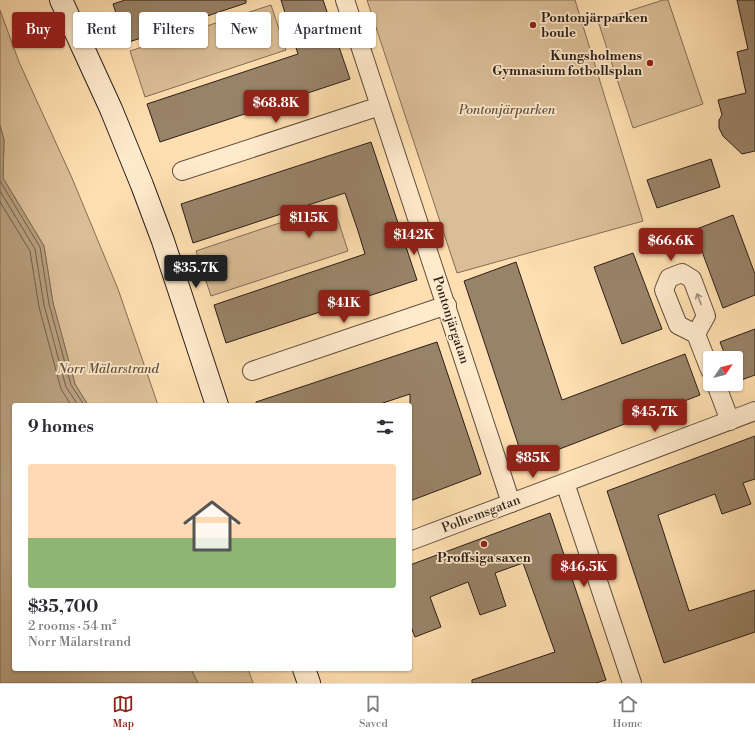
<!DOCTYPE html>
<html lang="en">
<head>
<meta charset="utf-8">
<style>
	:root { --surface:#fff; --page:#f2f2f3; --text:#2b2b33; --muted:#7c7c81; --line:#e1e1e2; --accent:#8f2418 }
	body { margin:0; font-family:"Libre Bodoni",serif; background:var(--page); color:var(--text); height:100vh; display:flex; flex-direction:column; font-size:15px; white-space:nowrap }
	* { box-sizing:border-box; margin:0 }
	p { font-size:13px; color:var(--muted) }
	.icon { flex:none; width:22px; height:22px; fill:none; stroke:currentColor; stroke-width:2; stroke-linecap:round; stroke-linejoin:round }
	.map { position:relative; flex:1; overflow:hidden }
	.sheet { position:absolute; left:12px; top:403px; width:400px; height:268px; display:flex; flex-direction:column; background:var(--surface); border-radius:4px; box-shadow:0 1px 3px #0004 }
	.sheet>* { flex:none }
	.top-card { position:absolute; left:12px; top:12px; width:400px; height:36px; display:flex; gap:8px }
	.needle { width:26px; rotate:55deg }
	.tools { position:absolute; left:703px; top:351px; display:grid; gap:8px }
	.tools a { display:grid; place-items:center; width:40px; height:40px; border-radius:4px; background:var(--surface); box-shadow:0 1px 3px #0004; font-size:20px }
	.price { position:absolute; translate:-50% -34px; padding:0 9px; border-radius:4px; background:var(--accent); color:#fff; font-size:13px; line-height:26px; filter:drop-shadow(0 1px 2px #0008) }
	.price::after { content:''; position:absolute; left:50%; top:24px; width:12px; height:9px; margin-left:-6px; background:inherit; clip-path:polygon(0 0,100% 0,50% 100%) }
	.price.active { background:#222; color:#fff }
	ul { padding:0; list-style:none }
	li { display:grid; align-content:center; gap:8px; height:212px; padding:0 16px }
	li+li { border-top:1px solid var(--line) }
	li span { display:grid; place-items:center; height:124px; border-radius:4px; color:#555 }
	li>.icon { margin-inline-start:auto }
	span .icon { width:72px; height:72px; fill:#fffc; stroke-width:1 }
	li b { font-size:17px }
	h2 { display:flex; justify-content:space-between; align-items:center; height:48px; padding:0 16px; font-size:17px }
	.pill { padding:0 14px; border-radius:4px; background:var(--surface); box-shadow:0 1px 3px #0004; font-size:14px; line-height:36px }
	.pill.active { background:var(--accent); color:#fff }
	.dock { display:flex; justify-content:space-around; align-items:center; height:56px; border-top:1px solid var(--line); background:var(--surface); font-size:11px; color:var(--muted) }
	.dock a { display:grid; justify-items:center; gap:2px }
	.dock .active { color:var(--accent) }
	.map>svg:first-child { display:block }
	.green { fill:#dbbe97; stroke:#826e58 }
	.water { fill:#b79e7d; stroke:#7f6b55 }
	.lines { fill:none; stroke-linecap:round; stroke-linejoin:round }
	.shore { stroke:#705e4b; stroke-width:1 }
	.building { fill:#998368; stroke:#2a1f19 }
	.street-casing { stroke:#5f4f3f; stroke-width:20 }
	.secondary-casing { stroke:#2a1f19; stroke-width:24 }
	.street { stroke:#ffeacc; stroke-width:18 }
	.secondary { stroke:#ffeacc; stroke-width:22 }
	.oneway { stroke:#9f8f7b }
	.poi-dot { fill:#8f2418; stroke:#ffeacc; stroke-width:1.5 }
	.labels { text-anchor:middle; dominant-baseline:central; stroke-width:3.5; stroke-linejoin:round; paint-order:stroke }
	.poi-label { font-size:13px; font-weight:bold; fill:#2a1f19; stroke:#ffeacc; text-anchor:start }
	.park-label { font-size:13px; font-style:italic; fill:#5f4f3f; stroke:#ffeacc }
	.street-label { font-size:13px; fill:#2a1f19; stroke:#ffeacc }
</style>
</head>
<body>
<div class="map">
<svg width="755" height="683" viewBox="0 0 755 683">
	<rect width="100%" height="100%" fill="#ffdfb1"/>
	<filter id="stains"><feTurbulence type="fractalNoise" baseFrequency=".005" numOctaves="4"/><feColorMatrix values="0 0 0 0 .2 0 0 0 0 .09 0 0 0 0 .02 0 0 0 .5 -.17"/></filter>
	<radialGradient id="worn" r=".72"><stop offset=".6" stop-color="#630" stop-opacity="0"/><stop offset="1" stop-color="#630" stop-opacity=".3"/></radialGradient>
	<g class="green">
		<path d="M367,0H575L643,221L457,273Z"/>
		<path d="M663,0H668L703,104L633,128L598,21Z"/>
		<path d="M271,5L286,50L145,97L130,51Z"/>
		<path d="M0,10L19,62L72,178L118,289L158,405H88L75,384L53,303L44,246L3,178L4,140L0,125Z"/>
		<path d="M333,205L348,251L211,296L196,251Z"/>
		<path d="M191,669H248L253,683H198Z"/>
	</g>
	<path class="water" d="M0,125L4,140L3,178L44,246L53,303L75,384L88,405H14V669H191L198,683H0Z"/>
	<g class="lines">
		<g class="shore">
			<path d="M0,181L40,247L49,304L71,385L84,405"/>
			<path d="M0,191L35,249L44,305L66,387L78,405"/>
			<path d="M0,202L30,251L39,307L61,389L71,405"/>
		</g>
	</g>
	<g class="building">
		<path d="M125,0H246V3L126,43L113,4Z"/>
		<path d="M281,0H323L350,79L160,142L147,104L298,54Z"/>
		<path d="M737,0H755V151L742,154L723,136L719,128V120L722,115L718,100L746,93L737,52L748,49Z"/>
		<path d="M371,142L417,280L226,343L214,305L365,254L358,231L345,193L193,243L181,204Z"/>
		<path d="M711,159L720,187L657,208L647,180Z"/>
		<path d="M733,215L755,274V295L723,308L694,230Z"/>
		<path d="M633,253L662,329L622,344L594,267Z"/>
		<path d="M516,262L562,400L685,354L700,395L531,460L521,453L464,281Z"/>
		<path d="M755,329V375L736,382V358H726L720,342Z"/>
		<path d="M437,342L481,474L410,501V394L377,405H256V402Z"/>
		<path d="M755,436V479L743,483L751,504L722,514L715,494L658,515L689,611L755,590V632L664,663L607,491Z"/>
		<path d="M550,513L606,680L596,683H472V680L555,652L523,563L495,573L506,606L480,615L468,582L430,597L441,627L415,637L410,624V565Z"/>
	</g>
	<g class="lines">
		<g class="street-casing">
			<g id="street">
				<path d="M345,0L511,503"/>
				<path d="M182,171L380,106"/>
				<path d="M696,334L706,316L692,279L682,273L669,278L664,290L678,325L696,334L710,370"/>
				<path d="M252,371L447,305"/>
				<path d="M716,384L730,421"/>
				<path d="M565,483L632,683"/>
				<path d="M410,541L755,411"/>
			</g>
		</g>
		<g class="secondary-casing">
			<g id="secondary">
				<path d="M61,0L111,109L142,185L163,241L217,405"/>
				<path d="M304,669L309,683"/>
			</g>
		</g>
		<use href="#street" class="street"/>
		<use href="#secondary" class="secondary"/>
	</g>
	<defs><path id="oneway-shaft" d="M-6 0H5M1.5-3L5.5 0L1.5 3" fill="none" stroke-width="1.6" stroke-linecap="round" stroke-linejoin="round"/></defs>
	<use class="oneway" href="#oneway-shaft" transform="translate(699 299) rotate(-111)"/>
	<g class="poi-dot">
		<circle cx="533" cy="25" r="4"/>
		<circle cx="650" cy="63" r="4"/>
		<circle cx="484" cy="544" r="4"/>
	</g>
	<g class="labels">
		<g class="poi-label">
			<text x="541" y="18">Pontonjärparken<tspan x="541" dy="15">boule</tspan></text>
			<text x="642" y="56" text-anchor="end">Kungsholmens<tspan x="642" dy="15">Gymnasium fotbollsplan</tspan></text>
			<text x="484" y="558" text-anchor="middle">Proffsiga saxen</text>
		</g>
		<g class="park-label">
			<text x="507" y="110">Pontonjärparken</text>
			<text x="108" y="369">Norr Mälarstrand</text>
		</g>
		<g class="street-label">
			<text transform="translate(451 320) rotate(72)">Pontonjärgatan</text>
			<text transform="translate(481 514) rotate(-21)">Polhemsgatan</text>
		</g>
	</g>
	<rect width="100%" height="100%" filter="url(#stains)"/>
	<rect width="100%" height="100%" fill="url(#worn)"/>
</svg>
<div class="tools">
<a><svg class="needle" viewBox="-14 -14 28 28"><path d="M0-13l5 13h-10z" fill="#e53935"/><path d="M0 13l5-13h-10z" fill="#7c7c81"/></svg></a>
</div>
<b class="price" style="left:276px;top:124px">$68.8K</b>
<b class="price" style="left:309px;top:239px">$115K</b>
<b class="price" style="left:414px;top:256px">$142K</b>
<b class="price" style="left:671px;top:262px">$66.6K</b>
<b class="price active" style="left:196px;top:289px">$35.7K</b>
<b class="price" style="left:344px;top:324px">$41K</b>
<b class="price" style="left:655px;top:433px">$45.7K</b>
<b class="price" style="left:533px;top:479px">$85K</b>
<b class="price" style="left:584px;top:588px">$46.5K</b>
<div class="top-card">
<a class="pill active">Buy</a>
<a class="pill">Rent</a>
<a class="pill">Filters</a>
<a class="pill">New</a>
<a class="pill">Apartment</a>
</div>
<section class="sheet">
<h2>9 homes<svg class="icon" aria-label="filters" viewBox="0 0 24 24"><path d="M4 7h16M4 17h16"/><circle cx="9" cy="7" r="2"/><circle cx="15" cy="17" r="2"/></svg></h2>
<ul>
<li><span style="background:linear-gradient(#ffd9b3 60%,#8fb573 0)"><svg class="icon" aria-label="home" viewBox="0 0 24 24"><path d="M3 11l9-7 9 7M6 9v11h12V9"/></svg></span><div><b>$35,700</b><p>2 rooms · 54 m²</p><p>Norr Mälarstrand</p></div></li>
</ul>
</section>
</div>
<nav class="dock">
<a class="active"><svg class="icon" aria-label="map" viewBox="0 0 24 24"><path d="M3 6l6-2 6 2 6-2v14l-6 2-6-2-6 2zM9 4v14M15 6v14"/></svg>Map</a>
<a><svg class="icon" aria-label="saved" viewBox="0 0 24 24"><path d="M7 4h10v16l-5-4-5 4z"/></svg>Saved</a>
<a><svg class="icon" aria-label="home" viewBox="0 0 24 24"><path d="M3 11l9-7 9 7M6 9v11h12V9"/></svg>Home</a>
</nav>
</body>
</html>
